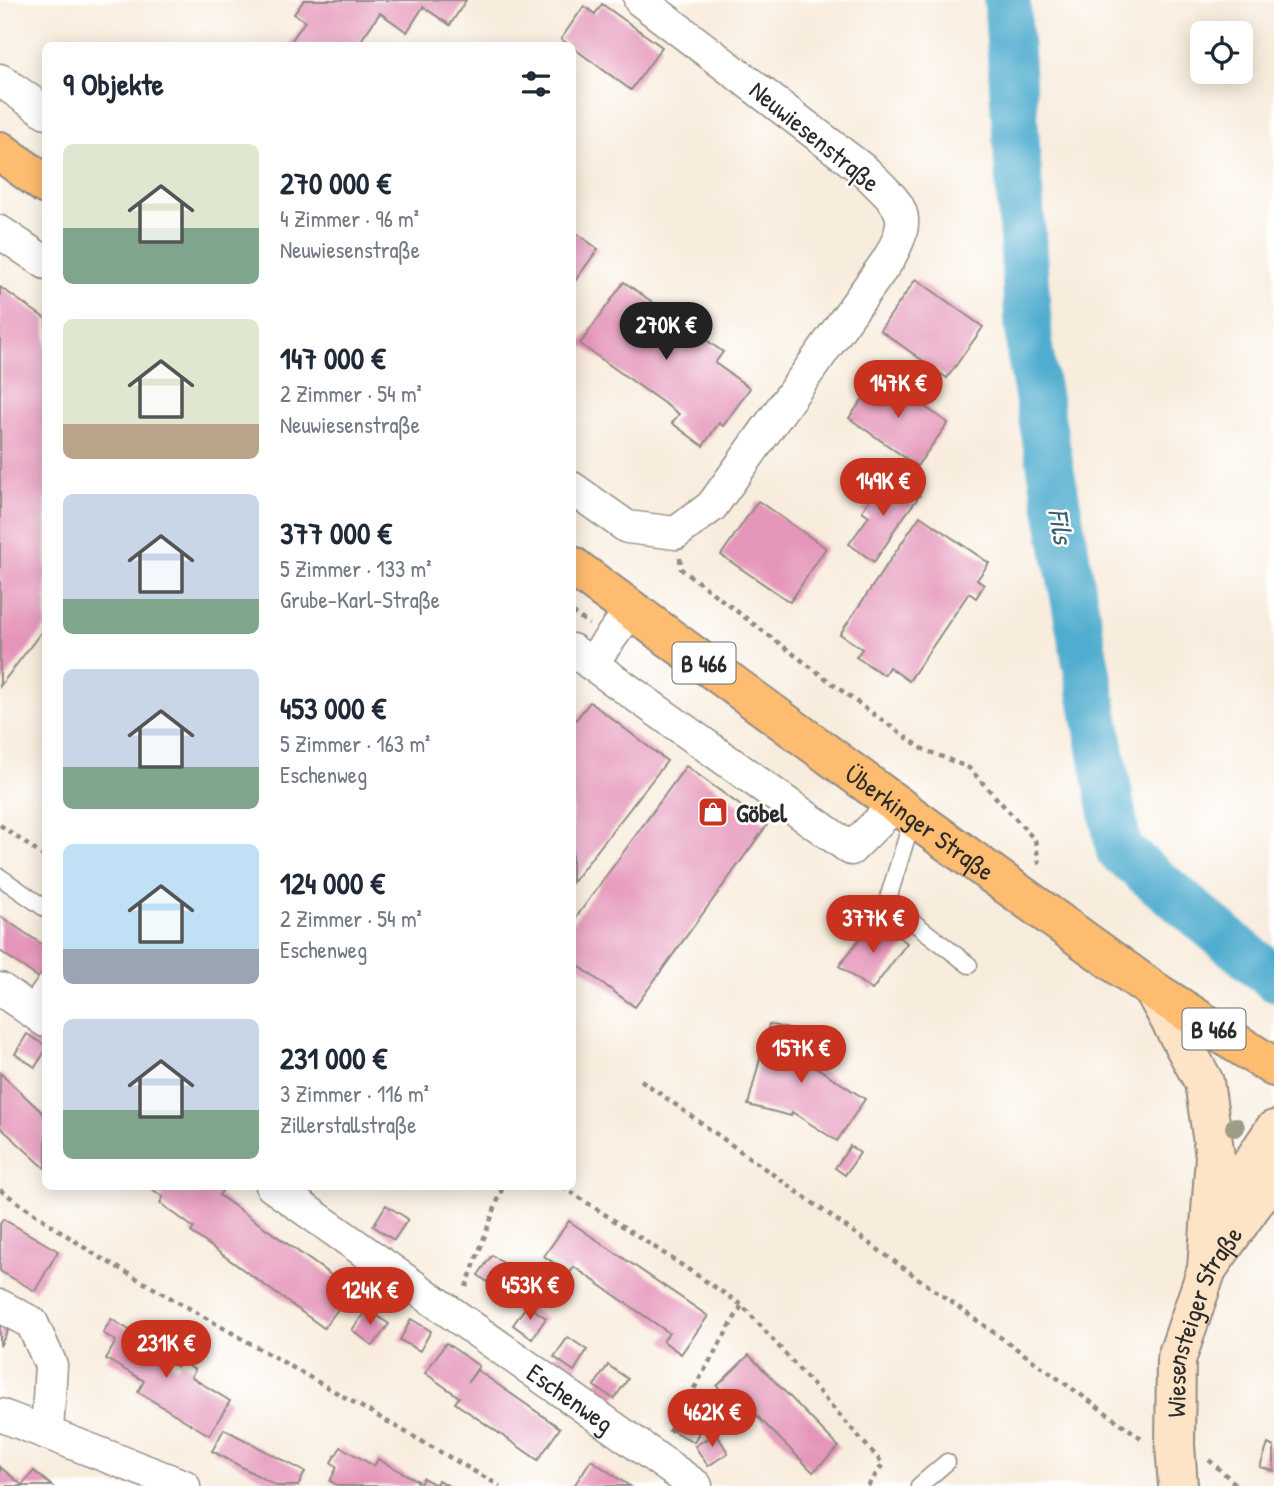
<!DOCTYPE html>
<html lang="de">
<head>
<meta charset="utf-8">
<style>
	:root { --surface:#fff; --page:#f2f2f3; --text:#1f2937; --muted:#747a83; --accent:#c8321e }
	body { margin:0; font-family:"Patrick Hand",sans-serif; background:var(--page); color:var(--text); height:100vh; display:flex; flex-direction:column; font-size:26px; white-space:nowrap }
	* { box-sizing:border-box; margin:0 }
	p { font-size:23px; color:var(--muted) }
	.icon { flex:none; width:38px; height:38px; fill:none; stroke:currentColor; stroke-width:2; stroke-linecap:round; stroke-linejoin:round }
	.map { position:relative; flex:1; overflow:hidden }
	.panel { position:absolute; left:42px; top:42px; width:534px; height:1148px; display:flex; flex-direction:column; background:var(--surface); border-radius:10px; box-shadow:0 4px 18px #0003 }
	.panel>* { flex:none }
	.tools { position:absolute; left:1190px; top:21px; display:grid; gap:14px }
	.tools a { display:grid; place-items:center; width:63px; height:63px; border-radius:10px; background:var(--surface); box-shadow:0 4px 18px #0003; font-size:35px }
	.price { position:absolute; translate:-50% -60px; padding:0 16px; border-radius:24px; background:var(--accent); color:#fff; font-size:23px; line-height:46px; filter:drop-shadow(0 2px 4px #0008) }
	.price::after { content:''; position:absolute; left:50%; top:42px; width:21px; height:16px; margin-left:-10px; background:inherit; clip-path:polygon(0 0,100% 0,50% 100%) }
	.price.active { background:#222; color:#fff }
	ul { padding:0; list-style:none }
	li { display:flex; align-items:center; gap:21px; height:175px; padding:0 21px }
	li span { display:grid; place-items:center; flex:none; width:196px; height:140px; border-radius:10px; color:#555 }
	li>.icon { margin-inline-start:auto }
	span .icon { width:84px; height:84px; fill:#fffc; stroke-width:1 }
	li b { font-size:30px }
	h2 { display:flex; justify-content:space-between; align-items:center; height:84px; padding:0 21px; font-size:30px }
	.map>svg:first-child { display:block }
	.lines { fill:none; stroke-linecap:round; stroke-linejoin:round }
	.river { stroke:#51adcf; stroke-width:47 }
	.building { fill:#e595b9 }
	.service-casing { stroke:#928c84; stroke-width:19 }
	.minor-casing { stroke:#928c84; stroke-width:35 }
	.secondary-casing { stroke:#928c84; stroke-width:42 }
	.primary-casing { stroke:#928c84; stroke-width:42 }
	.path { stroke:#928c84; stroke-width:4.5; stroke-dasharray:5 5; stroke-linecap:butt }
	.service { stroke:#fff; stroke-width:16 }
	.minor { stroke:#fff; stroke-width:32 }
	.secondary { stroke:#fee4c6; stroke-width:38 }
	.primary { stroke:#fdbc70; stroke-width:38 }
	.tree { fill:#9d9c86 }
	.labels { text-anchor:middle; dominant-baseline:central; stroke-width:5; stroke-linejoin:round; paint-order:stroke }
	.shield { fill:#fff; stroke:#6b6b6b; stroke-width:2 }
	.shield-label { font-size:24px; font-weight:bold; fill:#2b2b2b }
	.street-label { font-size:26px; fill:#2b2b2b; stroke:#fff }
	.poi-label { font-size:26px; font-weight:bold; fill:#2b2b2b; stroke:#fff; text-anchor:start }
	.water-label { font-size:28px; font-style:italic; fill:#3a5f6d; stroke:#fff }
</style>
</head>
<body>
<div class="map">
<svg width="1274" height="1486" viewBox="0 0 1274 1486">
	<rect width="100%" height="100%" fill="#fff"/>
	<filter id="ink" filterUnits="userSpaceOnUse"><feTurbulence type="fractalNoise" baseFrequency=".0143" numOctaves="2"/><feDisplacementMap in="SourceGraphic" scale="14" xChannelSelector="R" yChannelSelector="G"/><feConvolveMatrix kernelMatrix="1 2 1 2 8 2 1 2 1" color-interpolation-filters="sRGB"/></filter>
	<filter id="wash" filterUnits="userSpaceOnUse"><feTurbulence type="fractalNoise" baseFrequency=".00686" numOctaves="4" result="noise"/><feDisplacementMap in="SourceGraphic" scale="28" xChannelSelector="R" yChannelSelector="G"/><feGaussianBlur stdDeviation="1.57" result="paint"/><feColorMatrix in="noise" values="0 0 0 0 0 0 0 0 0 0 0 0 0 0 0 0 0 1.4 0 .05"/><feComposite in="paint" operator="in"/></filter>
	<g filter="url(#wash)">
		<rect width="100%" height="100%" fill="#f8ecdc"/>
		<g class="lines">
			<path class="river" d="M1007,0L1030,353L1119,850L1274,978"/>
		</g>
		<g id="blocks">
			<g class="building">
				<path d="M304,0H466L450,25L423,7L407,32L380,13L357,46H288L305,21L294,14Z"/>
				<path d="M602,4L662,47L631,90L561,39L584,6L595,14Z"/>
				<path d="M572,230L598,249L572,285Z"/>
				<path d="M916,279L983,327L947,378L880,330Z"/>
				<path d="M624,282L723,352L715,363L750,388L723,426L719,423L703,446L672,423L679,414L580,344Z"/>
				<path d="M0,287L46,319V626L0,686Z"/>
				<path d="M880,375L948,423L917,466L849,418Z"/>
				<path d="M896,478L920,495L892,533L893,534L874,562L849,544L869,516L862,511L877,489L884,494Z"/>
				<path d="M758,501L826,548L790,602L721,555Z"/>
				<path d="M920,516L989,563L977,580L984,585L976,598L969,593L909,681L889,667L884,675L856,657L862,649L840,634Z"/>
				<path d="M590,702L667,761L572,883V725Z"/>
				<path d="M686,766L767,825L635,1007L572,961V923Z"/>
				<path d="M0,916L46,947V968L39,978L0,951Z"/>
				<path d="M875,919L907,943L872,990L839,966Z"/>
				<path d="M769,1024L812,1035L805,1060L865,1099L837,1141L792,1112L791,1116L748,1105Z"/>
				<path d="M27,1034L46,1046V1050L35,1067L15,1054Z"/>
				<path d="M0,1073L46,1116V1169L0,1127Z"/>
				<path d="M850,1146L860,1153L845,1175L835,1168Z"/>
				<path d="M148,1186H217L222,1191L219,1195L352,1290L324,1328L191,1232L194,1228L160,1203L163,1197Z"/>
				<path d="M386,1205L408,1219L394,1240L373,1226Z"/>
				<path d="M3,1219L58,1251L35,1291L0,1271V1224Z"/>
				<path d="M569,1221L708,1316L681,1354L663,1341L669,1333L574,1267L569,1274L544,1256Z"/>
				<path d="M492,1255L511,1269L497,1289L478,1275Z"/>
				<path d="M527,1305L546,1318L532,1339L513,1325Z"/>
				<path d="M367,1309L389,1324L373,1346L352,1330Z"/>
				<path d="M111,1319L163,1350L159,1356L177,1367L181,1361L195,1370L191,1377L230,1401L209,1435L138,1392L144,1381L106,1359L116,1341L103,1333Z"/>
				<path d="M411,1319L431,1331L420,1351L400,1340Z"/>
				<path d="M0,1321L10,1326L0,1346Z"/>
				<path d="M568,1337L587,1350L574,1371L554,1357Z"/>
				<path d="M446,1343L479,1366L468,1382L477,1370L560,1428L538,1460L455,1403L459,1397L425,1373Z"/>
				<path d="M749,1355L839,1447L813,1472L743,1402L737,1407L717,1386Z"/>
				<path d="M608,1365L628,1379L614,1399L594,1386Z"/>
				<path d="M685,1409L705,1421L694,1442L673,1431Z"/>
				<path d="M224,1429L305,1472L298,1486H277L212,1451Z"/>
				<path d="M716,1433L728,1453L708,1466L695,1446Z"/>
				<path d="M1268,1444L1274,1447V1471L1260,1467Z"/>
				<path d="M341,1447L374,1466L378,1459L418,1481L415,1486H339L330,1481L337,1467L331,1462Z"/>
				<path d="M591,1460L625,1483L630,1486H574Z"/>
				<path d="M0,1467L22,1485L34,1471L52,1486H0Z"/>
				<path d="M423,1478L436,1485L438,1480L449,1486H419Z"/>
			</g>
		</g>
	</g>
	<g filter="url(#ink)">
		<use href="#blocks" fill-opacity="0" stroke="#928c84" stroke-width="2"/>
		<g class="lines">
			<g class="service-casing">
				<g id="service">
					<path d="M913,817L887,902L969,965"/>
					<path d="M0,877L46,909"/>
					<path d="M28,1008L46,982"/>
					<path d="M919,1486L947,1462"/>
				</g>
			</g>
			<g class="minor-casing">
				<g id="minor">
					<path d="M0,80L46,112"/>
					<path d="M0,232L46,263"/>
					<path d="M572,488L627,527L676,533L712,506L888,260C915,213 901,207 866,172L640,0"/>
					<path d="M572,650L851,849L896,804"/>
					<path d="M591,664L631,610"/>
					<path d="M0,989L46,1021"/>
					<path id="s1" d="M272,1186L696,1486"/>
					<path d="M0,1306L32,1323L51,1365L47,1432"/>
					<path d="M0,1415L184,1486"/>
				</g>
			</g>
			<g class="secondary-casing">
				<g id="secondary">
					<path d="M1154,991L1204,1082L1215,1156L1207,1269"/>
					<path d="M1231,1195L1274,1130"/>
					<path id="s2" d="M1178,1486L1175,1445L1176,1360L1207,1269L1274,1174"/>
				</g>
			</g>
			<g class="primary-casing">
				<g id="primary">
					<path d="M0,151L46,185"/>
					<path id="s3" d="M572,566L913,817L1154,991L1274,1067"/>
				</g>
			</g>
			<g class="path">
				<path d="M680,558L681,569L862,706L923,749L969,768L1035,840L1040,868"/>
				<path d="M572,612L589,624"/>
				<path d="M0,825L46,858"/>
				<path d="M641,1080L1144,1440"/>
				<path d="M562,1186L742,1305L883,1464L868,1486"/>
				<path d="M0,1190L94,1254L500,1486"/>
				<path d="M466,1287L503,1186"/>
				<path d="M669,1432L742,1305"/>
				<path d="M1209,1460L1238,1486"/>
			</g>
			<use href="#service" class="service"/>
			<use href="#minor" class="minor"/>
			<use href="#secondary" class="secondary"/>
			<use href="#primary" class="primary"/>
		</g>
		<circle class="tree" cx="1235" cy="1127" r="10"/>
	</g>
	<defs>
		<g id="shop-square" transform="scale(1.575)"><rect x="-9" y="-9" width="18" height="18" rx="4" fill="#c8321e" stroke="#fff"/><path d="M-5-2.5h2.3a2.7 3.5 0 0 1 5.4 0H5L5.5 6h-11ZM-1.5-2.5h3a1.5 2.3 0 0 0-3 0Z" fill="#fff"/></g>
	</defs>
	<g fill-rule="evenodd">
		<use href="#shop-square" x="713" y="812"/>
	</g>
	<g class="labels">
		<g class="shield">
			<rect x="672.5" y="642.5" width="63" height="41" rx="5"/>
			<rect x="1182.5" y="1008.5" width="63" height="41" rx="5"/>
		</g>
		<g class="shield-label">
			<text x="704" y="663">B 466</text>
			<text x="1214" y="1029">B 466</text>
		</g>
		<g class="street-label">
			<text transform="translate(815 136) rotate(39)">Neuwiesenstraße</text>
			<text stroke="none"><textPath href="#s3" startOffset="432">Überkinger Straße</textPath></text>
			<text stroke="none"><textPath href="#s2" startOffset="170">Wiesensteiger Straße</textPath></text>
			<text stroke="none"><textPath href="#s1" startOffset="366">Eschenweg</textPath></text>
		</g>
		<g class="poi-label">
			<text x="736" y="812">Göbel</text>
		</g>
		<g class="water-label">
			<text transform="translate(1061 526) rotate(80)">Fils</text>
		</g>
	</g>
</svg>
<div class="tools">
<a><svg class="icon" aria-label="locate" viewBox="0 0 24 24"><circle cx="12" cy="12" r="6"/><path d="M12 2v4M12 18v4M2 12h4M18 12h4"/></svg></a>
</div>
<b class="price active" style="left:666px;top:362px">270K €</b>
<b class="price" style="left:898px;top:420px">147K €</b>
<b class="price" style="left:883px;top:518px">149K €</b>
<b class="price" style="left:873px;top:955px">377K €</b>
<b class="price" style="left:801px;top:1085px">157K €</b>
<b class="price" style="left:530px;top:1322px">453K €</b>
<b class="price" style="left:370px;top:1327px">124K €</b>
<b class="price" style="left:166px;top:1380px">231K €</b>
<b class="price" style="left:712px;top:1449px">462K €</b>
<section class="panel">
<h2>9 Objekte<svg class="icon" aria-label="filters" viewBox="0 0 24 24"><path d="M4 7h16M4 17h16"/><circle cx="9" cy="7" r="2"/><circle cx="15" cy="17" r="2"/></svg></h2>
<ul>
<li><span style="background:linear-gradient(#dfe7d0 60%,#7fa58c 0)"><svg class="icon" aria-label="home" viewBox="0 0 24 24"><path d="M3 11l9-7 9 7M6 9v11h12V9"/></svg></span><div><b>270 000 €</b><p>4 Zimmer · 96 m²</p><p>Neuwiesenstraße</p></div></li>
<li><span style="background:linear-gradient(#dfe7d0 75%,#b9a48a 0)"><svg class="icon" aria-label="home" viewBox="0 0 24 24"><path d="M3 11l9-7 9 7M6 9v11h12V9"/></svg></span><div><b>147 000 €</b><p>2 Zimmer · 54 m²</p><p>Neuwiesenstraße</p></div></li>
<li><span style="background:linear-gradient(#c9d6e8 75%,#7fa58c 0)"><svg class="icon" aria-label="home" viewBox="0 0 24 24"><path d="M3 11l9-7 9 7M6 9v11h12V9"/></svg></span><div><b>377 000 €</b><p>5 Zimmer · 133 m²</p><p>Grube-Karl-Straße</p></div></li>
<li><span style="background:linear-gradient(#c9d6e8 70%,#7fa58c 0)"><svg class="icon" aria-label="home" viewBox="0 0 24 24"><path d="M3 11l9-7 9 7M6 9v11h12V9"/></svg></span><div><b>453 000 €</b><p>5 Zimmer · 163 m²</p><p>Eschenweg</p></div></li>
<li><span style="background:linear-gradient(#bfe0f5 75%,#9aa5b1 0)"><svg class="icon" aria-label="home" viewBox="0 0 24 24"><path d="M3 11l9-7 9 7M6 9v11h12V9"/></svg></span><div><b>124 000 €</b><p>2 Zimmer · 54 m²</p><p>Eschenweg</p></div></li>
<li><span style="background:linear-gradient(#c9d6e8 65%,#7fa58c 0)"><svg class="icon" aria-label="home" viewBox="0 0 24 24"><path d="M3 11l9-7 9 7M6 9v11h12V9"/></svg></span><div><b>231 000 €</b><p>3 Zimmer · 116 m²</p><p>Zillerstallstraße</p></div></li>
</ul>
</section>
</div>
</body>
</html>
